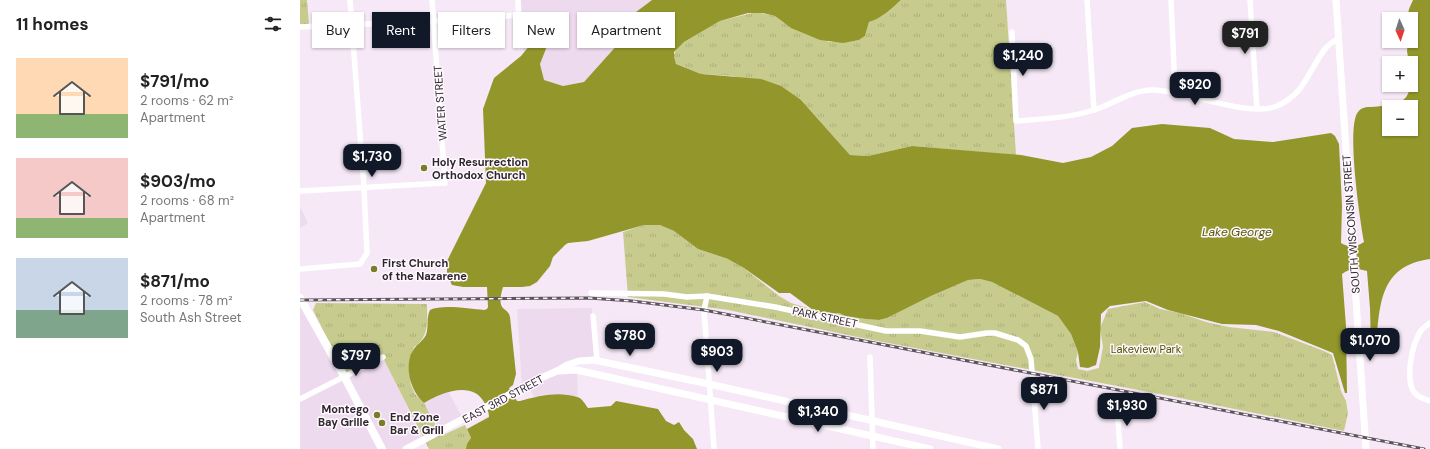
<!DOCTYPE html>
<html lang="en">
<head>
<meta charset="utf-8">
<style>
	:root { --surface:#fff; --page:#f2f2f2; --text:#222; --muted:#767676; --accent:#111827 }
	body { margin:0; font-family:"DM Sans",sans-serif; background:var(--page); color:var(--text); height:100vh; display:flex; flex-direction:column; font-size:15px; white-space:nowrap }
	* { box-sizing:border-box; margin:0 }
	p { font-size:13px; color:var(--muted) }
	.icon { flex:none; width:22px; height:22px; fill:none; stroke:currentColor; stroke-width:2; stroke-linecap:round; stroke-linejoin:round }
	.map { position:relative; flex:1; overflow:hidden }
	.side { display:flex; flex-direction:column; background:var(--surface); width:300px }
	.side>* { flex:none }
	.hud { position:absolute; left:12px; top:12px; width:380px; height:36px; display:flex; gap:8px }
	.needle { width:26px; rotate:177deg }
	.buttons { position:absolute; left:1082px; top:12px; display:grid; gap:8px }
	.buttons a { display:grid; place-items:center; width:36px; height:36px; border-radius:0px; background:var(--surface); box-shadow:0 1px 3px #0004; font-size:20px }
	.price { position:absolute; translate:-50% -34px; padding:0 9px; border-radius:8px; background:var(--accent); color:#fff; font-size:13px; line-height:26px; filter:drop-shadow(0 1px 2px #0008) }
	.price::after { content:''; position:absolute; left:50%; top:24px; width:12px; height:9px; margin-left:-6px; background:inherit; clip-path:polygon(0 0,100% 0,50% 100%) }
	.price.selected { background:#222; color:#fff }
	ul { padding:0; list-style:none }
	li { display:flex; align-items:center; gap:12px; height:100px; padding:0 16px }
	li span { display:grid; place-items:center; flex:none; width:112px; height:80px; border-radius:0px; color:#555 }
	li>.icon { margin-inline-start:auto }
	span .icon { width:48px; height:48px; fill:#fffc; stroke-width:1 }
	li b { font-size:17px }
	h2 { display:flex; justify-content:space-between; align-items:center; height:48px; padding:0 16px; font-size:17px }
	.tag { padding:0 14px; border-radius:0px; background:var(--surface); box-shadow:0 1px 3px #0004; font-size:14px; line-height:36px }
	.tag.selected { background:var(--accent); color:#fff }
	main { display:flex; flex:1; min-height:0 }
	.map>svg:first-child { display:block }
	.built { fill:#eedaee }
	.park { fill:url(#park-tufts) }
	.water { fill:#93972b; fill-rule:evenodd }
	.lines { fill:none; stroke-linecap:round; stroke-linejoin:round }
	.minor { stroke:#fff; stroke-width:5.5 }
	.tertiary { stroke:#fff; stroke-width:7 }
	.secondary { stroke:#fff; stroke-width:8 }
	.rail-casing { stroke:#5c555c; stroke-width:3 }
	.rail { stroke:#fef8fe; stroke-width:1.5; stroke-dasharray:4.5; stroke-linecap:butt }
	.poi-dot { fill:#7a7d27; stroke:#fef8fe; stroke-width:1.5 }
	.labels { text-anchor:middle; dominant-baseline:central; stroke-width:3; stroke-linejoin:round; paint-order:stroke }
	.street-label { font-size:11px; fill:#2d282d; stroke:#fef8fe }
	.poi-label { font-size:11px; font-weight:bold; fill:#2d282d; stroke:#fef8fe; text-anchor:start }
	.park-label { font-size:11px; fill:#505300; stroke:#fef8fe }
	.water-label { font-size:12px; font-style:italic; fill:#565808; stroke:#fef8fe }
</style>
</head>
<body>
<main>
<section class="side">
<h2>11 homes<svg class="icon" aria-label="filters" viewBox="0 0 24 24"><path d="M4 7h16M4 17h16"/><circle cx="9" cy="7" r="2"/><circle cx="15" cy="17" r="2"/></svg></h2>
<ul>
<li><span style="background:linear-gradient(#ffd9b3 70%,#8fb573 0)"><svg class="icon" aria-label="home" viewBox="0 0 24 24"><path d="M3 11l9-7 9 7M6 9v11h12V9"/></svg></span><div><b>$791/mo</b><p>2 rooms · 62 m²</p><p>Apartment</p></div></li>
<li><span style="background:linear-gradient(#f6c9c9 75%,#8fb573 0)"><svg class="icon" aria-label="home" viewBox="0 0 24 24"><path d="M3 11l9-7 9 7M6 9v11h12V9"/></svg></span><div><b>$903/mo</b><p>2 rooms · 68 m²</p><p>Apartment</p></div></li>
<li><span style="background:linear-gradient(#c9d6e8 65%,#7fa58c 0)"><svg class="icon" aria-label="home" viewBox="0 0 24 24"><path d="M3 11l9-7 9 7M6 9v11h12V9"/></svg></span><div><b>$871/mo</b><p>2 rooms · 78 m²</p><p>South Ash Street</p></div></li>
</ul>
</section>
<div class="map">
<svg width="1130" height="449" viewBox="0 0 1130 449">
	<defs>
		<pattern id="park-tufts" width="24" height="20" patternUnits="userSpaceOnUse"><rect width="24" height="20" fill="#c7cc8e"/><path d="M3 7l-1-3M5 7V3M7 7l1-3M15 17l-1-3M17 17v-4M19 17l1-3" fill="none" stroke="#abaf7b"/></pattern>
	</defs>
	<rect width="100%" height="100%" fill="#f6e8f6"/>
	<g class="built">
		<path d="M221,0H352L336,12L319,43L284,82L263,86L244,80L240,64L251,36L263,20L244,28L224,52Z"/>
		<path d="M0,207L8,223L0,228Z"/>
		<path d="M0,305L82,449H0Z"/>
		<path d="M292,308L295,359H290L222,387L217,309Z"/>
		<path d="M82,356L123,439L104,449H83L45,374Z"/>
		<path d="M277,371L278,397L249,394L234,397L228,386L257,372Z"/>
		<path d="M148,391L163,419L139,431L124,403L133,397Z"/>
	</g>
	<g class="park">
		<path d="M0,0H7L9,24H0Z"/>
		<path d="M601,0H706L716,155L612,146L568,156L550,155L501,100L433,76L401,74L376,64L373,57L377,48L384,42L420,21L456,12L475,16L484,23L529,42H543L559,40L565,36L569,22C581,19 592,8 601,0Z"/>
		<path d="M344,225H360L374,231L398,249L431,260L444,268L479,296L491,303L529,314L539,313L566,319L579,320L587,318L631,296L668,280L680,279L692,282L758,316L771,334L778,352L776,360L778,369L787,371L799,368L803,347L800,328L808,309L845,302L860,309L880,313L906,322L929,327L974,332L1024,351L1032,355L1041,391L1046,401L1048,413L1044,431L865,395L567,339L428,310L328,297L323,232Z"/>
		<path d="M16,303L127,304C127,321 130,336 114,347L109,370L111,385L115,394L124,403L141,436L165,425L176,449H129L82,356L45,374L13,310Z"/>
	</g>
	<path class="water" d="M352,0H601C592,8 581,19 569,22L565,36L559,40L543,43L520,40L491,28L475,16L463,13H448L420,21L384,42L374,52V57L376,64L401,74L461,79L481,86L501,100L550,155L568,156L612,146L721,155L763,163L791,157L812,146L832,128L862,124L910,128L934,139L973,142L1031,133L1035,136L1039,144L1042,206L1041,243C1049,248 1057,247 1064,242C1060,221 1046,126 1058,112C1062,107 1066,107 1071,107C1110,104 1111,100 1111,63H1109L1107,51L1108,41H1111V19H1107L1109,9L1113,0H1130V259C1079,266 1080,305 1076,346L1074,349L1071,348L1070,308L1067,271C1056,268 1050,268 1042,274L1046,326L1047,393H1045L1033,353L979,331L956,325L922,324L868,310L846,301L810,306L801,314L800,347L796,365L788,368L780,367L778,352L771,334L758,316L692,282L680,279L668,280L631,296L587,318L579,320L566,319L546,316L539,313L529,314L513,310L490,293H479L444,268L428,259L398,249L374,231L360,225H344L288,241L268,243L265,245L253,257L250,266L237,282L230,286L222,287H203C201,294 198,304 204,309C208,312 209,313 210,317L216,374L213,385L209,388L217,401H220C238,396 258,391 277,397C282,398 285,404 288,408L311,406L316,401L358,409L366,421L374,425L379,422L384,430L393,439L397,449H166L167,444L171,438L167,429L189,417C189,411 186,407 184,402C172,380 140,393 124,403C110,391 103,364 114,349C117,344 123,341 126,335C129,327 126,318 130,310C142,304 170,309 184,310L187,309L188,307L187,287H163L152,285L147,275V261L186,183L183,109L194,78L221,56L244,28L254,20H264L251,36L240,64L244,80L263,86L284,82L319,43L336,12ZM1089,107H1111V129H1089Z"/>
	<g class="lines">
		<g class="minor">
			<path d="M218,0L219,46"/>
			<path d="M787,0L794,110"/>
			<path d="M871,0L875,92"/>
			<path d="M950,0L957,109"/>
			<path d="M0,27L133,21L219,15"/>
			<path d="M712,32L716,121C742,119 769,118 794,110C813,104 833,89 854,90C888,91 947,118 977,106C1005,94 1008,71 1025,49C1028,45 1034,41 1039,38"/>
			<path d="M0,191L145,183L132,0"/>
			<path d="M0,269L60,264L67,253L64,188L50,0"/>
			<path d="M291,293L364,294L387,297L407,296L475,307L586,331H620L660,337L687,333H695L718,340L726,346L731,359L738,449"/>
			<path d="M407,296L404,310L414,449"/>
			<path d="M293,316L297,360"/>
			<path d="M1130,323C1126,326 1121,329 1119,334C1112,346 1105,379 1114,392C1117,397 1124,399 1130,401"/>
			<path d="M570,357L573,449"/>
			<path d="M0,399L83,357"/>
			<path d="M817,407L820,449"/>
		</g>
		<g class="tertiary">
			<path d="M1036,0L1066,449"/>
			<path d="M259,371L277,370L630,449"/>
			<path d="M106,449L241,378L257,371L267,365L279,361L294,360L409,384L698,449"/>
		</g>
		<path class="secondary" d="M0,298L44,376L82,449"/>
		<g class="rail-casing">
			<path id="rail" d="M0,300L289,298L332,301L404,310L1124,449"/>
		</g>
		<use href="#rail" class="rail"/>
	</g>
	<g class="poi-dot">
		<circle cx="124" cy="168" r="4"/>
		<circle cx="74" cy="269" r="4"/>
		<circle cx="77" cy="415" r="4"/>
		<circle cx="82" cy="423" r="4"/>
	</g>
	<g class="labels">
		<g class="street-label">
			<text transform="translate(140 103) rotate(-94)">WATER STREET</text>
			<text transform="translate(1051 224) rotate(-94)">SOUTH WISCONSIN STREET</text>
			<text transform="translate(525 317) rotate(12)">PARK STREET</text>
			<text transform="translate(203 399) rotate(-28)">EAST 3RD STREET</text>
		</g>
		<g class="poi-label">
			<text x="132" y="162">Holy Resurrection<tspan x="132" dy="13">Orthodox Church</tspan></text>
			<text x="82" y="263">First Church<tspan x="82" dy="13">of the Nazarene</tspan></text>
			<text x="69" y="409" text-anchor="end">Montego<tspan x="69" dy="13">Bay Grille</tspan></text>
			<text x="90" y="417">End Zone<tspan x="90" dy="13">Bar &amp; Grill</tspan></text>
		</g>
		<g class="park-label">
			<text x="846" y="349">Lakeview Park</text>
		</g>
		<g class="water-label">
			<text x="937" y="232">Lake George</text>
		</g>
	</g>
</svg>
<div class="buttons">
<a><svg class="needle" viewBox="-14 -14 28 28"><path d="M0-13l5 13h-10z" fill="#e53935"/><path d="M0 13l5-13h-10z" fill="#767676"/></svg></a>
<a>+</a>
<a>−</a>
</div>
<b class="price selected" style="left:945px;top:55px">$791</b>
<b class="price" style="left:723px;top:77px">$1,240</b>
<b class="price" style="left:895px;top:106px">$920</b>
<b class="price" style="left:72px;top:178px">$1,730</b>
<b class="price" style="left:330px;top:357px">$780</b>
<b class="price" style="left:1070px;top:362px">$1,070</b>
<b class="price" style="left:417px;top:373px">$903</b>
<b class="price" style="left:56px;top:377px">$797</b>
<b class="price" style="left:744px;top:411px">$871</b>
<b class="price" style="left:827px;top:427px">$1,930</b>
<b class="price" style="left:518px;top:433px">$1,340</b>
<div class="hud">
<a class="tag">Buy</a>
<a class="tag selected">Rent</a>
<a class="tag">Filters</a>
<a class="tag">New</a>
<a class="tag">Apartment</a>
</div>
</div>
</main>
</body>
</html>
